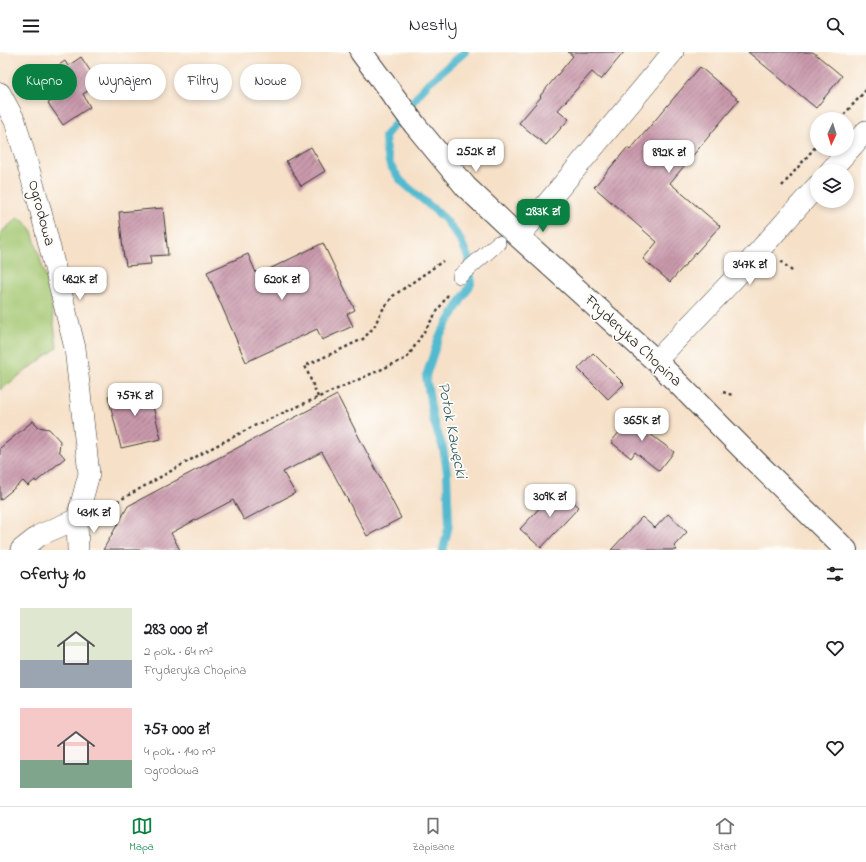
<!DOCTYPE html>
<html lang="pl">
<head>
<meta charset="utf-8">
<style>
	:root { --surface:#fff; --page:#f2f2f2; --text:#202124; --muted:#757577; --line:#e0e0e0; --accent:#0b8043 }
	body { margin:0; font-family:"Indie Flower",sans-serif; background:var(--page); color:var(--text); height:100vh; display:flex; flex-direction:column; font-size:15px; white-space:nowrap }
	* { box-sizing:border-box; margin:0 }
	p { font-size:13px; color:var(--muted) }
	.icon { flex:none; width:22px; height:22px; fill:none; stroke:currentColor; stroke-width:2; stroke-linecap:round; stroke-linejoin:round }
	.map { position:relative; height:498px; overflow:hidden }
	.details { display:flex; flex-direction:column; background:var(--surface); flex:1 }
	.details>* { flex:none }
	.hud { position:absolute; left:12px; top:12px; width:400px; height:36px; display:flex; gap:8px }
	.needle { width:26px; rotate:184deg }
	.buttons { position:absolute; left:810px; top:60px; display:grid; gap:8px }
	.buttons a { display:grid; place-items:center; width:44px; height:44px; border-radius:50%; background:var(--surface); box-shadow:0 2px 6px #0003; font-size:20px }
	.price { position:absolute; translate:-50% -34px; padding:0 9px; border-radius:8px; background:#fff; color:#222; font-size:13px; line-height:26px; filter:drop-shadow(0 1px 2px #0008) }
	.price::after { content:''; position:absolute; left:50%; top:24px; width:12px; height:9px; margin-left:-6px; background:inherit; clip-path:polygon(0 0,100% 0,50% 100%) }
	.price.active { background:var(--accent); color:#fff }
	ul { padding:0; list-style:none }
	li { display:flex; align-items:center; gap:12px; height:100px; padding:0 20px }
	li span { display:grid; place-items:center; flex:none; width:112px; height:80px; border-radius:0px; color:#555 }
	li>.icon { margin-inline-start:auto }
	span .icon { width:48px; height:48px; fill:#fffc; stroke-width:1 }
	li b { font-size:17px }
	h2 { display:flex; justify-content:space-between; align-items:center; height:48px; padding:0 20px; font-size:17px }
	.chip { padding:0 14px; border-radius:18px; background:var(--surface); box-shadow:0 2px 6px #0003; font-size:14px; line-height:36px }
	.chip.active { background:var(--accent); color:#fff }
	header { display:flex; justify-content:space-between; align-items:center; height:52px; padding:0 20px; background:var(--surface); font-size:18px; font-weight:600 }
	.dock { display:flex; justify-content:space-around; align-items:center; height:56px; border-top:1px solid var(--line); background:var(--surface); font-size:11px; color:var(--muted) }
	.dock a { display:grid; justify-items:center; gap:2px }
	.dock .active { color:var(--accent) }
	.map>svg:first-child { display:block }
	.park { fill:#a2c670; stroke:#5f7146 }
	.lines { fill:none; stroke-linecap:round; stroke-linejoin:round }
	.stream { stroke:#52b9cf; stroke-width:8 }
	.building { fill:url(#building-hatch) }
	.pedestrian-casing { stroke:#3d3936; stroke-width:16 }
	.minor-casing { stroke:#3d3936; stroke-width:22 }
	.tertiary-casing { stroke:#3d3936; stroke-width:24 }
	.path { stroke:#3d3936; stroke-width:2.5; stroke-dasharray:3 3; stroke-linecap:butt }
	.pedestrian { stroke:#fff; stroke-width:15 }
	.minor { stroke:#fff; stroke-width:21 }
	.tertiary { stroke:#fff; stroke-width:22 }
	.labels { text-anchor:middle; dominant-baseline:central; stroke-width:3.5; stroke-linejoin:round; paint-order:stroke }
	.street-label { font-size:16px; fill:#1c1c1c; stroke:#fdfcf7 }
	.water-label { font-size:17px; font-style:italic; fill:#325b64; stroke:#fdfcf7 }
</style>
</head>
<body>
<header><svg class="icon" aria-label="menu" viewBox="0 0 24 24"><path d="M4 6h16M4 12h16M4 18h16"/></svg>Nestly<svg class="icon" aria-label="search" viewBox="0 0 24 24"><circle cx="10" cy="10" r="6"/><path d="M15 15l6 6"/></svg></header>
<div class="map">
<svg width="866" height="498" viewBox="0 0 866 498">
	<defs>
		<pattern id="building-hatch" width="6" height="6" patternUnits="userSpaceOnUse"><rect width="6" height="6" fill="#c999ab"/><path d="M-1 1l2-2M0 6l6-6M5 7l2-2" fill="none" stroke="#a27c8a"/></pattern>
	</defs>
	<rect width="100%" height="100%" fill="#fdfcf7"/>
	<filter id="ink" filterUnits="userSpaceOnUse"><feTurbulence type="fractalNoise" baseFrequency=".025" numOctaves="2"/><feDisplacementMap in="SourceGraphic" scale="8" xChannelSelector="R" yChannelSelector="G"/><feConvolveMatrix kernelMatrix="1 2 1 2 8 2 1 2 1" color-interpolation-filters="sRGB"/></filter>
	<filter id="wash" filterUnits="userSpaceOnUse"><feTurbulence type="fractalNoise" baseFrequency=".012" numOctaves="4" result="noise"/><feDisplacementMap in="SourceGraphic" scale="16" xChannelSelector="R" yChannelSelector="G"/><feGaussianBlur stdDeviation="0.9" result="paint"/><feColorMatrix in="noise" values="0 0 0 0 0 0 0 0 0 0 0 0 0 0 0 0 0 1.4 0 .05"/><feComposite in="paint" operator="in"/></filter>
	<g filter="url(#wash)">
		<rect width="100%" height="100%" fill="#f6e0c7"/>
		<path class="park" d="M19,165L31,176L50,240L57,296L0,338V181Z"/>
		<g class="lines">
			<path class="stream" d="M443,498L449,473L447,420L443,396L433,367L426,324L439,285L471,232L468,205L460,187L444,166L401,129L390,113L386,100L385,84L428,31L465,0"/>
		</g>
		<g id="blocks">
			<g class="building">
				<path d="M568,0H624L601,28L592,20L558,58L569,67L546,93L519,71L541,45L540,44L573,4Z"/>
				<path d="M748,0H813L842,24L816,56Z"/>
				<path d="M81,5L99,32L83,42L90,55L63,73L48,51L52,49L38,27L65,9L68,14Z"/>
				<path d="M700,15L739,48L670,131L720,174L670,230L643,207L657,190L594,135L627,96L630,98Z"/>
				<path d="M311,95L325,119L301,134L286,109Z"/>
				<path d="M163,156L168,203L150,204L151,212L126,214L125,207H124L119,160Z"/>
				<path d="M323,191L355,258L347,262L353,274L322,288L317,277L246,310L207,220L248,202L257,223Z"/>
				<path d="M593,301L624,332L608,347L578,317Z"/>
				<path d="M148,334L161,387L121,396L108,344Z"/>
				<path d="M337,343L401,466L367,484L322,400L283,420L295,441L244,468L233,448L171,481L180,498H103L128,454Z"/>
				<path d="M636,360L655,376L650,382L674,400L659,419L635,400L631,406L611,390Z"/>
				<path d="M33,369L39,375L49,377L60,389L59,399L65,406L36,430L35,428L28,434L23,429L0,448V396Z"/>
				<path d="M558,436L579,455L541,496L520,477Z"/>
				<path d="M668,462L687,480L674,494L677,498H611L642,465L655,476Z"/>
			</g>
		</g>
	</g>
	<g filter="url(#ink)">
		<use href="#blocks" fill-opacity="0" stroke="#3d3936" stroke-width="1"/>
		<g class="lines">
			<g class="pedestrian-casing">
				<path id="pedestrian" d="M460,224L498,191"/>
			</g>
			<g class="minor-casing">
				<g id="minor">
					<path d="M0,41L15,69L39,152L75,296L89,422L77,467L78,498"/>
					<path d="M830,119L866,79"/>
					<path d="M519,185L673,0"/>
					<path d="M656,309L733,228L817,134"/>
					<path d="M21,498L40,483L77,467"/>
				</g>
			</g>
			<g class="tertiary-casing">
				<path id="tertiary" d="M361,0L415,73L466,135L519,185L656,309L747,401L846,498"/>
			</g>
			<g class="path">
				<path d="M840,67L866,38"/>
				<path d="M782,134L817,93"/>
				<path d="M781,209L793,220"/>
				<path d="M723,340L732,343"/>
				<path d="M318,345L305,314L363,287L374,275L381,260L393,244L443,209"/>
				<path d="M106,454L120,448L208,398L256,373L407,306L449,241"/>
			</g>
			<use href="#pedestrian" class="pedestrian"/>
			<use href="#minor" class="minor"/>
			<use href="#tertiary" class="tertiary"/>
		</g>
	</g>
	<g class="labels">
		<g class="street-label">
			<text transform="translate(41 161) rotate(75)">Ogrodowa</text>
			<text transform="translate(633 289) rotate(43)">Fryderyka Chopina</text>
		</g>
		<g class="water-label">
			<text transform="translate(452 378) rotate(79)">Potok Kawęcki</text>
		</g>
	</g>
</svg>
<div class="buttons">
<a><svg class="needle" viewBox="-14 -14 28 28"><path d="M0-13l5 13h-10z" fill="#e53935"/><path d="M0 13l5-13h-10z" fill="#757577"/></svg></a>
<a><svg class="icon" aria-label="layers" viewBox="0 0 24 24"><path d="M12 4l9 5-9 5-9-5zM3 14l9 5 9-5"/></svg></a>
</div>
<b class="price" style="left:476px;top:121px">252K zł</b>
<b class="price" style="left:669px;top:122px">892K zł</b>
<b class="price active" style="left:543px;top:181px">283K zł</b>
<b class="price" style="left:750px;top:234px">347K zł</b>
<b class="price" style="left:80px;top:249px">482K zł</b>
<b class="price" style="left:282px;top:249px">620K zł</b>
<b class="price" style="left:135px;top:365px">757K zł</b>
<b class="price" style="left:642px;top:390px">365K zł</b>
<b class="price" style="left:550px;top:466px">309K zł</b>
<b class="price" style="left:94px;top:482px">431K zł</b>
<div class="hud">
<a class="chip active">Kupno</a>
<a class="chip">Wynajem</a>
<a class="chip">Filtry</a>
<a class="chip">Nowe</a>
</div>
</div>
<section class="details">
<h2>Oferty: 10<svg class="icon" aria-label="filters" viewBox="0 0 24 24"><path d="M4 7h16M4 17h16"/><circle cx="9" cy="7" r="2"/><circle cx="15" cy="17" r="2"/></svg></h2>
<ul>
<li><span style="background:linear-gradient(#dfe7d0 65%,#9aa5b1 0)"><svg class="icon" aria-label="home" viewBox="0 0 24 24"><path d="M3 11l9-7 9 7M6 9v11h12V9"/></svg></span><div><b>283 000 zł</b><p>2 pok. · 64 m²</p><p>Fryderyka Chopina</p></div><svg class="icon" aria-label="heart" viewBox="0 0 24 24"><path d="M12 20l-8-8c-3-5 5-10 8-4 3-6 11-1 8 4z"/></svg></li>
<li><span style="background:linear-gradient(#f6c9c9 65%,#7fa58c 0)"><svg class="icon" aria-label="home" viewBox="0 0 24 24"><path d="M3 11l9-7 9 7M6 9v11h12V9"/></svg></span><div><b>757 000 zł</b><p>4 pok. · 140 m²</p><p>Ogrodowa</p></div><svg class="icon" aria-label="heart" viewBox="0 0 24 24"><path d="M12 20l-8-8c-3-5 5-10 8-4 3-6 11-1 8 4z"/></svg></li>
</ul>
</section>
<nav class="dock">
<a class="active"><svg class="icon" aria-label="map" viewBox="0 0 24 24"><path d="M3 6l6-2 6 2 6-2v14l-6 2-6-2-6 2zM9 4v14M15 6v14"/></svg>Mapa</a>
<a><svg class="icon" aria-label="saved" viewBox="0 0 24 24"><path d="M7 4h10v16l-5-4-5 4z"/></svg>Zapisane</a>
<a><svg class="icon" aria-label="home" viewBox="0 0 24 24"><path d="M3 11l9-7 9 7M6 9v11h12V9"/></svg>Start</a>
</nav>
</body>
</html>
